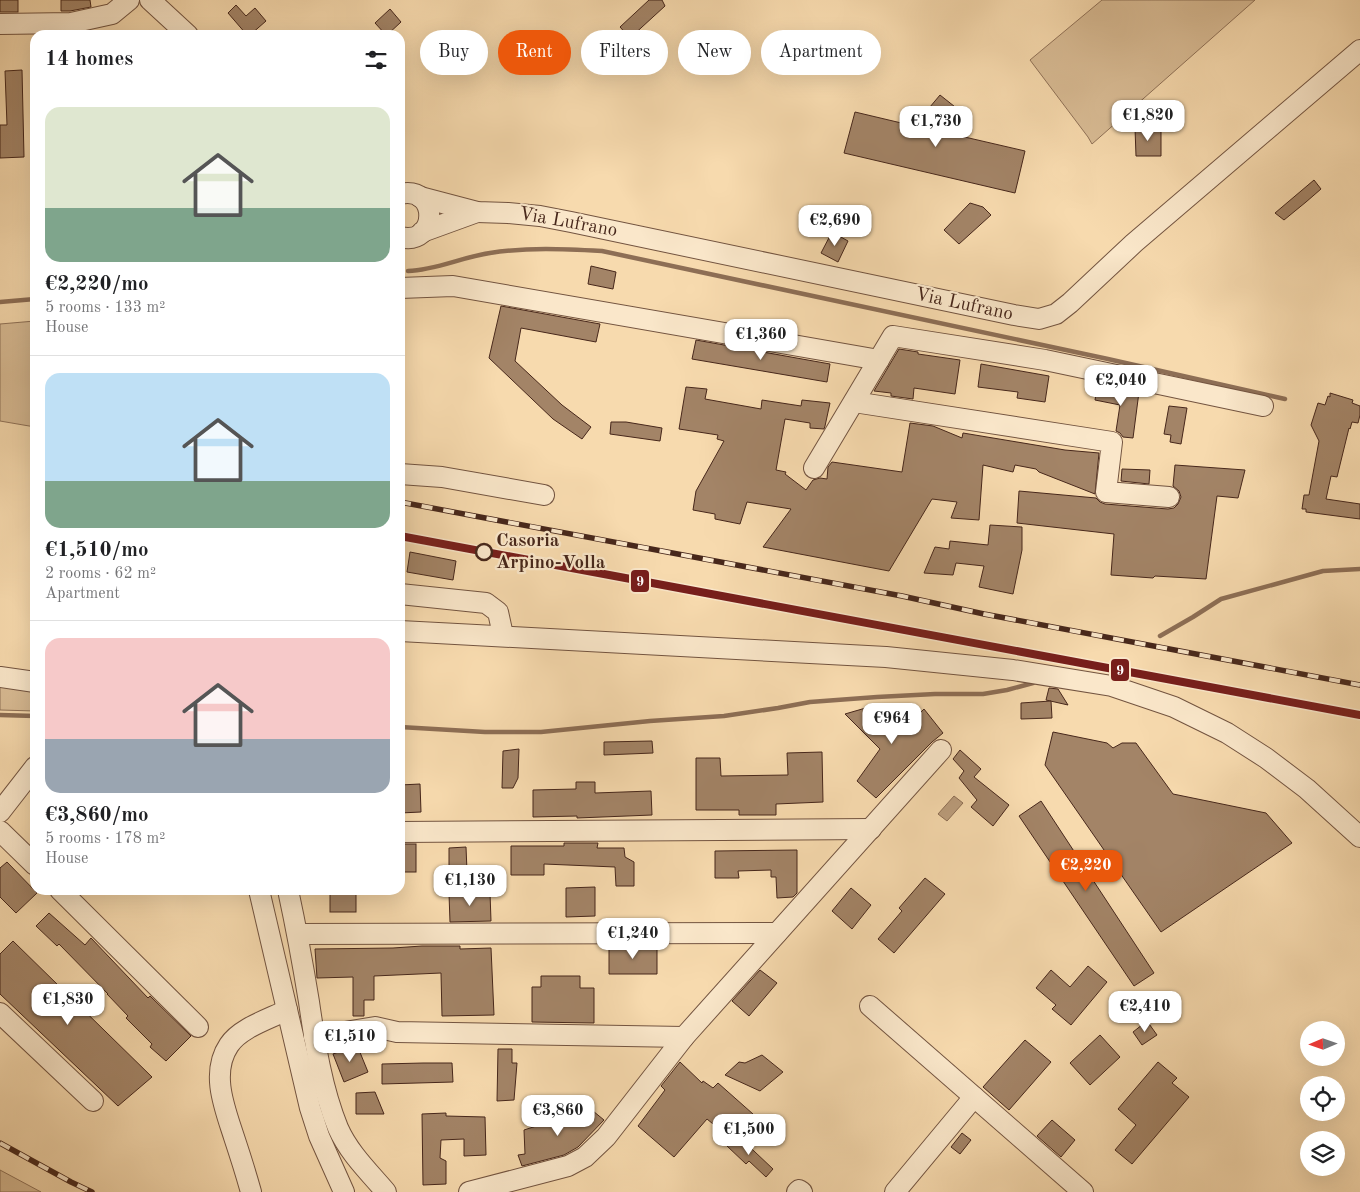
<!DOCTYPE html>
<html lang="en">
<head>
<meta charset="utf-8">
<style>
	:root { --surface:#fff; --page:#f6f6f6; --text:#202124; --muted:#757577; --line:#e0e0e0; --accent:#ea580c }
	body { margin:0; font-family:"Old Standard TT",serif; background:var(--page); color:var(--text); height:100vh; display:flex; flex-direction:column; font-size:19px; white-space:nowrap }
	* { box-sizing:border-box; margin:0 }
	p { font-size:16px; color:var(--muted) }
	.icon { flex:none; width:28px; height:28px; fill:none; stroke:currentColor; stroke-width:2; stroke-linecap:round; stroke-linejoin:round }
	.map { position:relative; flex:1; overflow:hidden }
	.details { position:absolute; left:30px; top:30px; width:375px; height:865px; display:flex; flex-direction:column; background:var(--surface); border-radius:15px; box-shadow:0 5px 20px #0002 }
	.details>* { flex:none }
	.guide { position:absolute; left:420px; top:30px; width:475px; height:45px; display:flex; gap:10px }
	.needle { width:32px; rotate:268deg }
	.controls { position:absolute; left:1300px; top:1021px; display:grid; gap:10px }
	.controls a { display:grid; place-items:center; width:45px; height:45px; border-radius:50%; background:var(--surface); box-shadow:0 5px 20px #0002; font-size:25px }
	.price { position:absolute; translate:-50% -42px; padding:0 11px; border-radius:10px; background:#fff; color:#222; font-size:16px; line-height:32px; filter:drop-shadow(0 1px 2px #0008) }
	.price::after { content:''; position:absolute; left:50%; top:30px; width:15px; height:11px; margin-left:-8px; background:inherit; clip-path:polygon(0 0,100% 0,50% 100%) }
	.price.selected { background:var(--accent); color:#fff }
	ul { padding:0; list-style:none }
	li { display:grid; align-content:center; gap:10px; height:265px; padding:0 15px }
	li+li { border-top:1px solid var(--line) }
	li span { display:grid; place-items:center; height:155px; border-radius:15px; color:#555 }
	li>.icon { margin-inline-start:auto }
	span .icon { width:90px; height:90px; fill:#fffc; stroke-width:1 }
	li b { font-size:21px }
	h2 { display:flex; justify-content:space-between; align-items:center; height:60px; padding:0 15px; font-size:21px }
	.tag { padding:0 18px; border-radius:22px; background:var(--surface); box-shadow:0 5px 20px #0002; font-size:18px; line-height:45px }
	.tag.selected { background:var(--accent); color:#fff }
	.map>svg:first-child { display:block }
	.green { fill:#d9bc95; stroke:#907258 }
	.water { fill:#bb9d7c; stroke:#8d6e55 }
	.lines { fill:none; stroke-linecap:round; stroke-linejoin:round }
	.stream { stroke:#8d6e55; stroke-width:4.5 }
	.building { fill:#a38467; stroke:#47271b }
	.minor-casing { stroke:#735440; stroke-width:22 }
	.minor { stroke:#fae7ca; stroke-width:20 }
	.rail-casing { stroke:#47271b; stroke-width:5.5 }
	.rail { stroke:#fae7ca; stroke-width:4; stroke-dasharray:11; stroke-linecap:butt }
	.rail-1-casing { stroke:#fae7ca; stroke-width:11 }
	.rail-1 { stroke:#771e1b; stroke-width:8 }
	.stop-dot { fill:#fae7ca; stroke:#47271b; stroke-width:2.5 }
	.labels { text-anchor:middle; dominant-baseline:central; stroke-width:4.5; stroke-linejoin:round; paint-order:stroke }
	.street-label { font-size:19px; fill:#47271b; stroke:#fae7ca }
	.stop-label { font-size:19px; font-weight:bold; fill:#47271b; stroke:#fae7ca; text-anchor:start }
	.line-badge { stroke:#fae7ca; stroke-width:2 }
	.badge-label { font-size:14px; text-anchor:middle; font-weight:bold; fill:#fff }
</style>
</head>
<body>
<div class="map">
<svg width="1360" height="1192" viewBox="0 0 1360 1192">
	<rect width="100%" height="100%" fill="#f7daae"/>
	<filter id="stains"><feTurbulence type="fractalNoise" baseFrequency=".004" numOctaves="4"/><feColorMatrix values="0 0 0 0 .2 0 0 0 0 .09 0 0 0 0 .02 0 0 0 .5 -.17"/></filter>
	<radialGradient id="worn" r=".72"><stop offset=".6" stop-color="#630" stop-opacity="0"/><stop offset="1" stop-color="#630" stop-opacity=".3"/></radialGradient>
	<g class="green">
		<path d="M1102,0H1255L1092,144L1088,137L1030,60Z"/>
		<path d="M35,321V427L0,421V324Z"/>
		<path d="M0,682L35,687V711L0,710Z"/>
		<path d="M0,1170L41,1192H0Z"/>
	</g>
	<path class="water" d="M954,796L963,803L947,821L938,814Z"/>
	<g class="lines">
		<g class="stream">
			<path d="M408,271C436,270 462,257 490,253C527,247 565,249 602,251L1108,359L1285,399"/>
			<path d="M0,302L35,299"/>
			<path d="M1160,636L1193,617L1221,599L1323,571L1360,569"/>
			<path d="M0,715L35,716"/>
			<path d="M400,727L485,732H541L650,721L724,716L778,708L810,702L877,697L935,694H983L1007,690L1033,683"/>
		</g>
	</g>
	<g class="building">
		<rect x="0" y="0" width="18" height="12"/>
		<path d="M61,0H90L91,7L70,11H61Z"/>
		<path d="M649,0H662L665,6L630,38L620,27Z"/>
		<path d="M236,5L246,16L255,8L266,21L250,35H247L228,13Z"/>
		<path d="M390,9L401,22L387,35H386L375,23Z"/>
		<path d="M22,70L24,157L0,158V125H7L5,71Z"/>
		<path d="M940,95L969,118L956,135L1025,151L1015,193L844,153L855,112L914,126Z"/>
		<path d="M1135,128H1161V156H1136Z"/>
		<path d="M1314,180L1321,189L1306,202L1284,220L1275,213Z"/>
		<path d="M970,203L983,207L991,215L959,244L944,230Z"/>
		<path d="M832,232L848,241L838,262L821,253Z"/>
		<path d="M591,266L616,272L613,289L588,284Z"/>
		<path d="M501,306L600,324L596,342L521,328L515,361L562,405L591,427L582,439L553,419L489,358Z"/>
		<path d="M696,340L830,364L827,382L692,359Z"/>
		<path d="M899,349L918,352V354L960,360L955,394L914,388L913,399L891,396V393L874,391Z"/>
		<path d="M981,364L1049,376L1045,402L1017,398L1018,392L978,387Z"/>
		<path d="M1098,383L1117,387V389L1139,392L1133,438L1123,437L1120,433L1116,431L1120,405L1095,400Z"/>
		<path d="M686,387L707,389L705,399L761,409L762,400L801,406L802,400L830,403L825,426L824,429L810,428V423L785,419L776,470L786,472L785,474L806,490L813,480L820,478L827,479L828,467L832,462L902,472L910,423L933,426L962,438L963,433L1065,450L1099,453L1095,494L1039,472L1036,469L1015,465L1013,472L983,465L979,520L951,518L957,502L932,499L889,571L763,547L791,509L747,502L740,524L715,519V514L693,510L696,491L724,441L717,439L718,435L679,429Z"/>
		<path d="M1330,393L1353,400L1352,403L1360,406V415L1358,423L1352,422L1350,429L1349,428L1337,477L1331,476L1326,499L1360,504V519L1306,512V509H1302L1304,495H1309L1319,441L1311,425L1318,403L1325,405L1328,396L1330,397Z"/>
		<path d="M1169,406L1187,408L1181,444L1170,442L1171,435L1164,434Z"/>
		<path d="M611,422H626L662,428L660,441L610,434Z"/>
		<path d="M1175,465L1245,470L1238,498L1217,496L1206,579L1155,576L1153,578L1111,575L1114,534L1017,523L1019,491L1096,498L1100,502L1105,504L1168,509L1174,508L1178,504L1181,497L1179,491L1173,486Z"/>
		<path d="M1122,469L1150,470L1149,484L1121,481Z"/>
		<path d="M990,525L1022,527V550L1013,594L979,587L984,566L956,563L953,575L924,573L935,547L949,549L950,541L988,545Z"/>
		<path d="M410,552L456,561L453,580L407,572Z"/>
		<path d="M1049,688L1058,689L1068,705L1046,700Z"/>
		<path d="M1051,701L1052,718L1021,719V703Z"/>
		<path d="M876,705L903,730L924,709L943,733L932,742L876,798L857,781L880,749L845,714Z"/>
		<path d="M1053,732L1107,743L1113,748L1122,743H1136L1173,794L1266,813L1292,843L1161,932L1045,765Z"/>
		<path d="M652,741L653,753L604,755V742Z"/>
		<path d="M519,749L518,778L513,788H502L503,751Z"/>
		<path d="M960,750L981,769L974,777L1009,805L993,826L971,807L977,800L959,778L964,771L953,759Z"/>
		<path d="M822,752L823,802L776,804V815H739V810H696V758H720L721,776L788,775L787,753Z"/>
		<path d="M576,782H595V793L651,791L652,815L577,818V816L533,817V790L576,789Z"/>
		<path d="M420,784L421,812L400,813V785Z"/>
		<path d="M1041,801L1154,973L1134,986L1019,816Z"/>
		<path d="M564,843H598L597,848H624L625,857L634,862V886H616L615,867L544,864V875H511V846H564Z"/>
		<rect x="400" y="844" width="16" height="28"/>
		<path d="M466,847L467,871H449V848Z"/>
		<path d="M797,850V893L793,897L777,898L776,877H771V870L738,871L739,878H715V851Z"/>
		<path d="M7,862L37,893L16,913L0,897V868Z"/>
		<path d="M925,878L945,894L894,953L878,939L902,911L899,908Z"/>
		<path d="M595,887V916L566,917V888Z"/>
		<path d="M851,888L871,905L852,929L832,911Z"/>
		<rect x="330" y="890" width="26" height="22"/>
		<path d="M490,893L491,921L450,922L449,894Z"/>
		<path d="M49,913L85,945L91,938L148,998L150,996L191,1036L166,1061L150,1047L152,1044L126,1018L128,1016L107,994H108L59,944L57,946L36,926Z"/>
		<path d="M13,941L152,1077L118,1106L0,994V954Z"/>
		<path d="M422,946H460V949L491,948L494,1015L442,1016L441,973L374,976V1000H364V1016H353V977L317,978L315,949L393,948Z"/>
		<path d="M657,946V974H609V947Z"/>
		<path d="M1088,966L1107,982L1071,1025L1052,1009L1056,1005L1036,988L1051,970L1070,987Z"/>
		<path d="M760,970L777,983L749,1016L732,1001Z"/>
		<path d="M541,976H580V988H594V1023L532,1022V987H541Z"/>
		<path d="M1147,1021L1157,1035L1142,1045L1133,1032Z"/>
		<path d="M1100,1035L1120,1057L1090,1085L1070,1063Z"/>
		<path d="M1025,1040L1051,1062L1009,1110L983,1087Z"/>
		<path d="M357,1045L368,1072L344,1082L333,1054Z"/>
		<path d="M498,1049H512V1063H517L514,1100L497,1101Z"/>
		<path d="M762,1055L783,1072L760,1091L725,1075L739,1062L745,1063Z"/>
		<path d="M680,1062L702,1083L703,1081L713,1088L718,1083L753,1114L730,1138L707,1119L674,1157L638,1126L665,1090L661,1086Z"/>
		<path d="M1158,1062L1177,1078L1172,1083L1189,1097L1132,1164L1115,1150L1136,1125L1118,1109Z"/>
		<path d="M423,1063H452L453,1082L382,1084V1064Z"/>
		<path d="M375,1092L384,1114H356V1093Z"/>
		<path d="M577,1109L585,1114L593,1111L604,1120L578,1147L564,1155L522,1166L518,1155L525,1154L524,1130L558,1119L566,1122Z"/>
		<path d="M446,1113V1116L485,1117L486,1155L464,1156V1139L441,1140L440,1158L446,1161V1184L423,1185L422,1114Z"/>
		<path d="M1052,1120L1075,1140L1061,1157L1037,1136Z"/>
		<path d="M962,1133L971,1140L960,1154L951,1147Z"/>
		<path d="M737,1135L773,1169L766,1177L749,1161L746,1164L727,1146Z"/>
	</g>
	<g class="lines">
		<g class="minor-casing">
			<g id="minor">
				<path d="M150,0L188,35"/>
				<path d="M0,24L71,23L112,14L129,0"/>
				<path d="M400,194C440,185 438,247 400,237"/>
				<path d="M420,197L477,212L508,213L540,216L571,222L1014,315L1039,319L1056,314L1070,303L1134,243L1360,50"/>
				<path d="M422,232L477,212"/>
				<path d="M400,288L453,286L879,360"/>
				<path d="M854,402L1112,442L1106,492L1169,497"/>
				<path d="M814,468L893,336L1045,360L1263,406"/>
				<path d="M400,474L442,477L544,495"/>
				<path d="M400,594L486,603L498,612L503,635"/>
				<path d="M400,631L886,657L1013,670L1112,686L1174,707L1227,733L1266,758L1307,789L1360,837"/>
				<path d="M0,677L35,682"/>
				<path d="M0,812L35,767"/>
				<path d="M0,831L35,865"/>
				<path d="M400,832L871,829"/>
				<path d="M60,890L198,1027"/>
				<path d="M259,890L310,1108L319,1136L344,1192"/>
				<path d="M288,890C296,927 303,965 309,1002C315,1044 322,1089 338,1128C349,1153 369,1172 386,1192"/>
				<path d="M298,934L777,933"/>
				<path d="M870,1006L1083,1192"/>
				<path d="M0,1013L93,1101"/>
				<path d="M314,1037L375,1027L397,1032L684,1037"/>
				<path d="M251,1192C246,1174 240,1155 234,1137C225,1109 210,1073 229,1045C240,1028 269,1019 287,1010"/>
				<path d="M469,1192L568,1166L585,1157L606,1137L684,1037L941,750"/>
				<path d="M797,1192L799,1190L802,1192"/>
				<path d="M895,1192L974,1097"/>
			</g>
		</g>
		<use href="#minor" class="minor"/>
		<g class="rail-casing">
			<g id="rail">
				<path d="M400,502L902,596L984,614L1360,685"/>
				<path d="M0,1143L71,1182L92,1192"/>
			</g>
		</g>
		<use href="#rail" class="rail"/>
		<g class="rail-1-casing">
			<path id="rail-1" d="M400,536L1360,715"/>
		</g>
		<use href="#rail-1" class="rail-1"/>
	</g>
	<circle class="stop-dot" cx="484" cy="552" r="8"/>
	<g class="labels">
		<g class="street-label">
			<text transform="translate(568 223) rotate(10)">Via Lufrano</text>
			<text transform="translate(964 305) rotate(12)">Via Lufrano</text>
		</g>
		<g class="stop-label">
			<text x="496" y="541">Casoria<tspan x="496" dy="22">Arpino-Volla</tspan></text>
		</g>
	</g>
	<g class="line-badge">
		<rect x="630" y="569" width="20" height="24" rx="5" fill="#771e1b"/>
		<rect x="1110" y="658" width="20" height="24" rx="5" fill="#771e1b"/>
	</g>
	<g class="badge-label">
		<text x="640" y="586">9</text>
		<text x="1120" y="675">9</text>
	</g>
	<rect width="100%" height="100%" filter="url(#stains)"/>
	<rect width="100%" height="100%" fill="url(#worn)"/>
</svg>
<div class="controls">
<a><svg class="needle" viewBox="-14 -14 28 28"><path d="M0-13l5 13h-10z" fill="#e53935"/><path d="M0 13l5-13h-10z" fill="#757577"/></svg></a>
<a><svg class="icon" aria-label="locate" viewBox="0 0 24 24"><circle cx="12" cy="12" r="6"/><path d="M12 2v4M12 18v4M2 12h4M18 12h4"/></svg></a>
<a><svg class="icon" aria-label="layers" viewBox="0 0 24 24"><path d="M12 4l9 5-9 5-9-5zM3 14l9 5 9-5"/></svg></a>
</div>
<b class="price" style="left:1148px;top:142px">€1,820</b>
<b class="price" style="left:936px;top:148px">€1,730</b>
<b class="price" style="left:835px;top:247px">€2,690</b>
<b class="price" style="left:761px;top:361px">€1,360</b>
<b class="price" style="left:1121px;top:407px">€2,040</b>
<b class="price" style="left:892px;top:745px">€964</b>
<b class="price selected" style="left:1086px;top:892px">€2,220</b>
<b class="price" style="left:470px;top:907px">€1,130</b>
<b class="price" style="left:633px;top:960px">€1,240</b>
<b class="price" style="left:68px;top:1026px">€1,830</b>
<b class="price" style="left:1145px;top:1033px">€2,410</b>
<b class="price" style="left:350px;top:1063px">€1,510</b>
<b class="price" style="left:558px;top:1137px">€3,860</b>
<b class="price" style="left:749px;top:1156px">€1,500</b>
<div class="guide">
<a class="tag">Buy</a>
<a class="tag selected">Rent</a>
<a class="tag">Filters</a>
<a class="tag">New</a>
<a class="tag">Apartment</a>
</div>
<section class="details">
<h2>14 homes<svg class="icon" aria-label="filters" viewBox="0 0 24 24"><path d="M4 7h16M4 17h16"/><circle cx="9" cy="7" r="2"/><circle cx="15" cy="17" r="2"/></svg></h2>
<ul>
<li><span style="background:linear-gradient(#dfe7d0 65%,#7fa58c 0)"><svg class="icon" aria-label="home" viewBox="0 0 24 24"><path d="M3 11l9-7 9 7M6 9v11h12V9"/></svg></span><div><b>€2,220/mo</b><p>5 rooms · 133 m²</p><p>House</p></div></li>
<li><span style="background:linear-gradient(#bfe0f5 70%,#7fa58c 0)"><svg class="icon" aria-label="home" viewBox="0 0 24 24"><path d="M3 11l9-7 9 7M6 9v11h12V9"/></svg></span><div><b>€1,510/mo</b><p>2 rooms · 62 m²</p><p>Apartment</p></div></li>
<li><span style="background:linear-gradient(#f6c9c9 65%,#9aa5b1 0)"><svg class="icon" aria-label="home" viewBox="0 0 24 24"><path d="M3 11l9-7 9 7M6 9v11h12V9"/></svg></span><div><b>€3,860/mo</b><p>5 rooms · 178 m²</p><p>House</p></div></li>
</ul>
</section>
</div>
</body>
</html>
